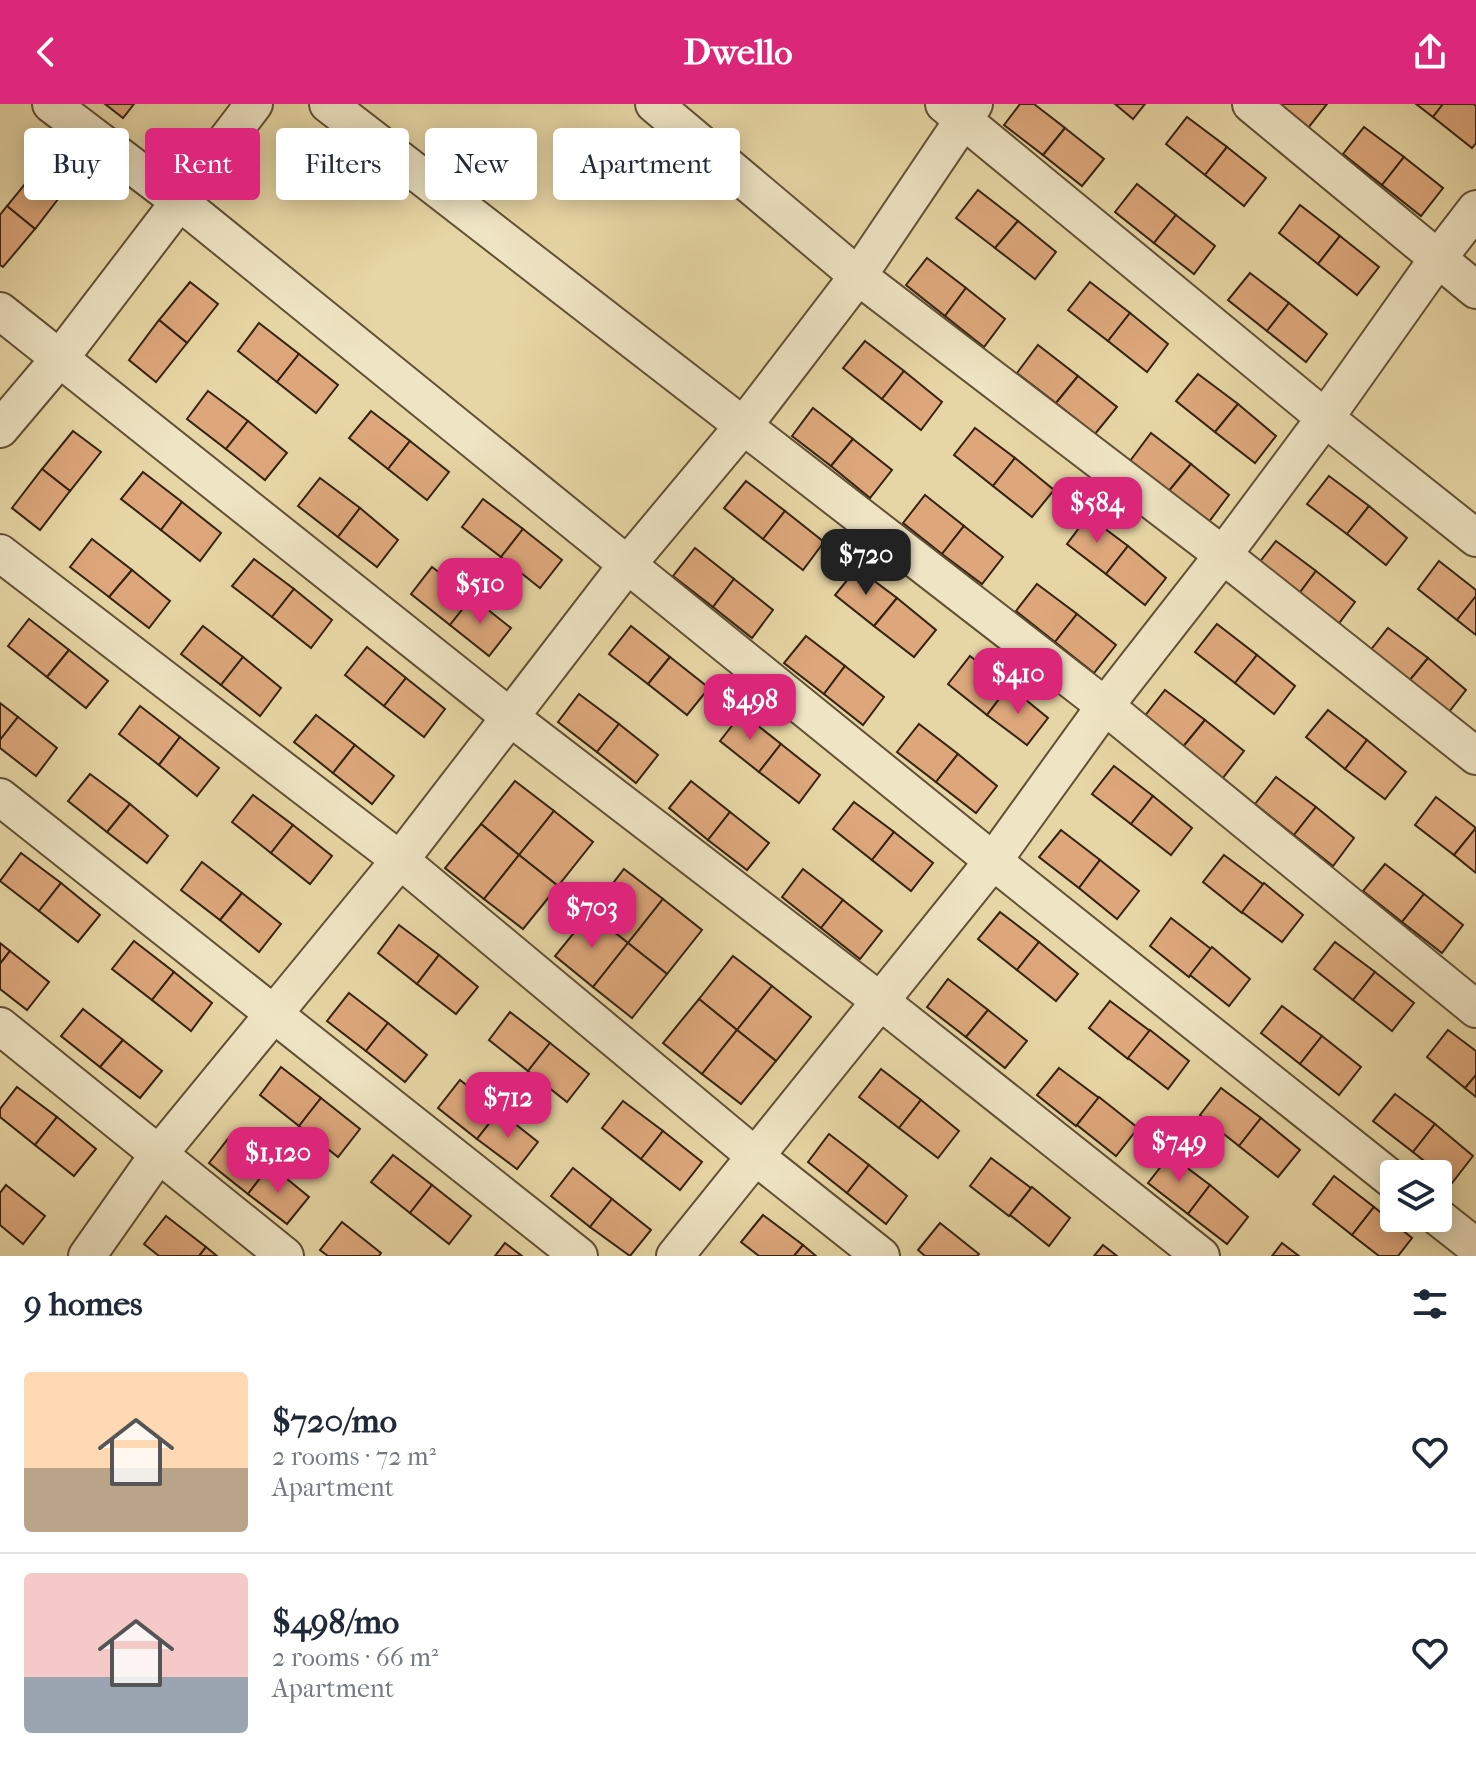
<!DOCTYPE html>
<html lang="en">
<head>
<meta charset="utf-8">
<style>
	:root { --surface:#fff; --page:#f2f2f3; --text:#1f2937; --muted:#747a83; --line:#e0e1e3; --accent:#db2777 }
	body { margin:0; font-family:"IM FELL French Canon",serif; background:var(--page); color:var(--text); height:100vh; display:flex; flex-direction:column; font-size:30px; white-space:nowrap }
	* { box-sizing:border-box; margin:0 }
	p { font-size:26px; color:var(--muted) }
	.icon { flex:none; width:44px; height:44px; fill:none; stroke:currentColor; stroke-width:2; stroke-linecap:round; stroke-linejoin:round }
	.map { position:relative; height:1152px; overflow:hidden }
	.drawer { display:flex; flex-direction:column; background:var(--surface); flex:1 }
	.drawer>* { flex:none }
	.top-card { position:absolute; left:24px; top:24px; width:800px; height:72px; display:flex; gap:16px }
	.tools { position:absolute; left:1380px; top:1056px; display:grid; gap:16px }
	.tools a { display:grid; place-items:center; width:72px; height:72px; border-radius:8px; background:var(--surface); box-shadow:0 4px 20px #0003; font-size:40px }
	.price { position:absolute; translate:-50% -68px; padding:0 18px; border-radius:16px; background:var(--accent); color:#fff; font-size:26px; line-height:52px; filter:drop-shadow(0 2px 4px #0008) }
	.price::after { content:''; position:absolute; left:50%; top:48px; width:24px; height:18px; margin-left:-12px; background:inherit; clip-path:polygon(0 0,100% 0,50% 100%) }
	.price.current { background:#222; color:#fff }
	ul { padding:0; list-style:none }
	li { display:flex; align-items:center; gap:24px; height:200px; padding:0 24px }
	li+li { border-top:2px solid var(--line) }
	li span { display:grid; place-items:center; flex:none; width:224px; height:160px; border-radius:8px; color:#555 }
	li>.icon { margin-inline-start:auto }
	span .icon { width:96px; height:96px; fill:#fffc; stroke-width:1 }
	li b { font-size:34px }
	h2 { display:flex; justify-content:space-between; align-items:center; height:96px; padding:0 24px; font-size:34px }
	.pill { padding:0 28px; border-radius:8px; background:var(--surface); box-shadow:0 4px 20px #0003; font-size:28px; line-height:72px }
	.pill.current { background:var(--accent); color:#fff }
	header { display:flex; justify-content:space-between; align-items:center; height:104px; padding:0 24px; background:var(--accent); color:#fff; font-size:36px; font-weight:800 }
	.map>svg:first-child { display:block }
	.building { fill:#dda77b; stroke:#352310; stroke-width:2 }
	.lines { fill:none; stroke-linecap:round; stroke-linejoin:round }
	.street-casing { stroke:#625035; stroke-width:40 }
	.street { stroke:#efe4c4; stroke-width:36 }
</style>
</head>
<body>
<header><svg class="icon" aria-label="back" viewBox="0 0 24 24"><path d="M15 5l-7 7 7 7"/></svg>Dwello<svg class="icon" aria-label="share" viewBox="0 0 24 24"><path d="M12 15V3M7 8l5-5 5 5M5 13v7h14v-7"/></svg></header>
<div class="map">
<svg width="1476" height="1152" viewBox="0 0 1476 1152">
	<rect width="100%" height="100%" fill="#e7d6a5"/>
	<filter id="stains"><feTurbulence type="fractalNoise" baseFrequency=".0025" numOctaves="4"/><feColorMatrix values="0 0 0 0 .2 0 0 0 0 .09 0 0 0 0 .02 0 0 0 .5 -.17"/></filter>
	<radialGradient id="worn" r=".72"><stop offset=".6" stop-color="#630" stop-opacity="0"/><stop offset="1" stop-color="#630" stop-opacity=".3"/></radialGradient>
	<g class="building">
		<path d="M105,0H134L123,14Z"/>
		<path d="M1020,0H1034L1065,24L1043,51L1004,21Z"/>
		<path d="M1115,0H1145L1133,15Z"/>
		<path d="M1279,0H1327L1308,24Z"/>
		<path d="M1416,0H1443L1433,13Z"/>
		<path d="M1443,0H1473L1476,2V39L1472,44L1433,13Z"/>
		<path d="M1187,13L1227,43L1205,71L1166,40Z"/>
		<path d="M1364,23L1404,53L1382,81L1343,50Z"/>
		<path d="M1065,24L1104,55L1082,82L1043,51Z"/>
		<path d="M1227,43L1266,74L1244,102L1205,71Z"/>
		<path d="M1404,53L1443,84L1421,112L1382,81Z"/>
		<path d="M38,64L65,86L35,125L7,102Z"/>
		<path d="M1137,80L1176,111L1154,139L1115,108Z"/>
		<path d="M978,86L1018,117L995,144L956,114Z"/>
		<path d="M1300,101L1340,132L1318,160L1279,129Z"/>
		<path d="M7,102L35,125L3,163L0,161V111Z"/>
		<path d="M1176,111L1215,142L1194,170L1154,139Z"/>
		<path d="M1018,117L1056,148L1035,175L995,144Z"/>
		<path d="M1340,132L1379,163L1357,191L1318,160Z"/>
		<path d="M927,154L966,184L945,212L906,181Z"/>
		<path d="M1250,169L1289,199L1267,227L1228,196Z"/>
		<path d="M190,178L218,200L187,239L159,216Z"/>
		<path d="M1090,178L1130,209L1108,237L1068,206Z"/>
		<path d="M966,184L1005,215L984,243L945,212Z"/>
		<path d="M1289,199L1327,230L1306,258L1267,227Z"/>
		<path d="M1130,209L1168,240L1147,268L1108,237Z"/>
		<path d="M159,216L187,239L156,278L129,256Z"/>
		<path d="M259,219L299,250L277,278L238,247Z"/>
		<path d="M865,237L904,267L882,295L843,264Z"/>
		<path d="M1038,241L1078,272L1056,299L1017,269Z"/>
		<path d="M299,250L338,281L316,309L277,278Z"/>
		<path d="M904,267L942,298L921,326L882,295Z"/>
		<path d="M1198,270L1238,300L1215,328L1176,297Z"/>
		<path d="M1078,272L1117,303L1095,330L1056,299Z"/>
		<path d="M208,287L248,317L226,345L187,315Z"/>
		<path d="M1238,300L1276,332L1255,359L1215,328Z"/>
		<path d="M813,304L853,335L831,362L792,332Z"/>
		<path d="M371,307L410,337L388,365L349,334Z"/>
		<path d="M248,317L287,349L265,376L226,345Z"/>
		<path d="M975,324L1015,354L993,382L954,351Z"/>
		<path d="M73,327L101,348L70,387L42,365Z"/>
		<path d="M1151,329L1191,360L1168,388L1130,357Z"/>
		<path d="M853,335L892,366L870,394L831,362Z"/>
		<path d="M410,337L449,368L427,396L388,365Z"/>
		<path d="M1015,354L1054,386L1032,413L993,382Z"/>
		<path d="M1191,360L1229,391L1208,419L1168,388Z"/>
		<path d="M42,365L70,387L40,426L12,404Z"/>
		<path d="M143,368L182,398L161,426L121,395Z"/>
		<path d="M1329,372L1369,402L1347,430L1307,400Z"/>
		<path d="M320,374L360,404L338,433L298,402Z"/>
		<path d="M746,377L785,407L763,435L724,404Z"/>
		<path d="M925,391L964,422L942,450L903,419Z"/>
		<path d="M483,395L523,425L501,453L462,423Z"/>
		<path d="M182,398L221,429L200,457L161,426Z"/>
		<path d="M1369,402L1407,434L1386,461L1347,430Z"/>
		<path d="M360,404L398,436L377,463L338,433Z"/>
		<path d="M785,407L824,438L803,466L763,435Z"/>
		<path d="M1088,412L1128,442L1106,470L1067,440Z"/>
		<path d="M964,422L1003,453L982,480L942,450Z"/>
		<path d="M523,425L562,456L540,484L501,453Z"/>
		<path d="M92,435L132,466L109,493L70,463Z"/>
		<path d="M1276,437L1316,467L1295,495L1255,464Z"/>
		<path d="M1128,442L1166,474L1145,501L1106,470Z"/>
		<path d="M695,444L734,475L713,503L673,472Z"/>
		<path d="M254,455L294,485L272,513L232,482Z"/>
		<path d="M1439,457L1476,486V492L1457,516L1418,485Z"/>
		<path d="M432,463L472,493L450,521L411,490Z"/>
		<path d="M857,464L897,494L874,522L835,491Z"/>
		<path d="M132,466L170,497L149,524L109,493Z"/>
		<path d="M1316,467L1355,498L1334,526L1295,495Z"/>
		<path d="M734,475L773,506L752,534L713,503Z"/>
		<path d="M1037,480L1077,510L1055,538L1016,507Z"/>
		<path d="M294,485L332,516L311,544L272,513Z"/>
		<path d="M1476,492V531L1457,516Z"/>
		<path d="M472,493L511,524L489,552L450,521Z"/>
		<path d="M897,494L936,526L914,553L874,522Z"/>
		<path d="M1077,510L1116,541L1094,569L1055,538Z"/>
		<path d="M29,515L69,546L47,573L8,542Z"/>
		<path d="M1217,520L1257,551L1235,579L1195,548Z"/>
		<path d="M203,522L243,553L221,581L181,550Z"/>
		<path d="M631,522L670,553L648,580L609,550Z"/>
		<path d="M1388,524L1428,554L1405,582L1366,552Z"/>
		<path d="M806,532L845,562L824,590L784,559Z"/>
		<path d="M367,543L406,574L384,602L345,571Z"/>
		<path d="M69,546L108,577L86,604L47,573Z"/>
		<path d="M1257,551L1295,582L1274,610L1235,579Z"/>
		<path d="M970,552L1009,582L987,611L948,580Z"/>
		<path d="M243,553L281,584L260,612L221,581Z"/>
		<path d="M670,553L709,584L687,611L648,580Z"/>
		<path d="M1428,554L1466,586L1445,613L1405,582Z"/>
		<path d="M845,562L884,593L863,621L824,590Z"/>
		<path d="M406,574L445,605L424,633L384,602Z"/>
		<path d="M1009,582L1048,614L1027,641L987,611Z"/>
		<path d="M1165,586L1205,616L1182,644L1144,613Z"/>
		<path d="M579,590L619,620L597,648L558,618Z"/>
		<path d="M0,599L18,613L0,636Z"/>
		<path d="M140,602L180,633L159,661L119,630Z"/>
		<path d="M1328,606L1367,636L1345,665L1306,633Z"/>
		<path d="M742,609L781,640L759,668L720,637Z"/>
		<path d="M316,611L355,641L333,669L294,638Z"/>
		<path d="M18,613L57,644L36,672L0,644V636Z"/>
		<path d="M1205,616L1244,647L1222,675L1182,644Z"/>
		<path d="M619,620L658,651L636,679L597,648Z"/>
		<path d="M919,620L958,650L936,678L897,648Z"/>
		<path d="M180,633L219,664L197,692L159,661Z"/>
		<path d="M1367,636L1406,668L1385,695L1345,665Z"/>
		<path d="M781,640L820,671L799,699L759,668Z"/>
		<path d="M355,641L394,672L372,700L333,669Z"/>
		<path d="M958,650L997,682L976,709L936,678Z"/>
		<path d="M1114,662L1153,692L1131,720L1092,690Z"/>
		<path d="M90,670L130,700L107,728L68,697Z"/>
		<path d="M1276,673L1316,703L1294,731L1255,700Z"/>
		<path d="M515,677L554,707L519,751L481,720Z"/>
		<path d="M691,677L730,708L708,736L669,704Z"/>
		<path d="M253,691L293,721L271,749L232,718Z"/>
		<path d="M1153,692L1192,724L1171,751L1131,720Z"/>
		<path d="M1436,693L1476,724L1454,751L1415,721Z"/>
		<path d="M854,698L894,728L872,756L833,725Z"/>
		<path d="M130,700L168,732L147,759L107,728Z"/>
		<path d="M1316,703L1354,734L1333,762L1294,731Z"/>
		<path d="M554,707L593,738L558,782L519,751Z"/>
		<path d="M730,708L769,739L747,766L708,736Z"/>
		<path d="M481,720L519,751L484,795L445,764Z"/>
		<path d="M293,721L332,752L310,780L271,749Z"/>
		<path d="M1476,724V769L1454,751Z"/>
		<path d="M1061,726L1100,756L1079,784L1039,753Z"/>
		<path d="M894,728L933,759L911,787L872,756Z"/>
		<path d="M21,749L61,779L39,807L0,777Z"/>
		<path d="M519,751L558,782L523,825L484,795Z"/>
		<path d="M1224,751L1264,781L1242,809L1203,778Z"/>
		<path d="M1100,756L1139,787L1117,815L1079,784Z"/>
		<path d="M202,758L242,789L220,816L181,786Z"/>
		<path d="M1385,760L1424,790L1402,818L1363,787Z"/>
		<path d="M624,765L663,795L628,839L590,809Z"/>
		<path d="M803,765L843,796L821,824L782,793Z"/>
		<path d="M61,779L100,811L78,838L39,807Z"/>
		<path d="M1264,779L1303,811L1282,838L1242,808Z"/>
		<path d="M242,789L281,820L259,848L220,816Z"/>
		<path d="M1424,790L1463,821L1442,849L1402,818Z"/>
		<path d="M663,795L702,826L667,870L628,839Z"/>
		<path d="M843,796L882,827L860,855L821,824Z"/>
		<path d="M1000,808L1039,838L1017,866L978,835Z"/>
		<path d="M590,809L628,839L593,883L555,852Z"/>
		<path d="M1171,814L1211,845L1189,873L1150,842Z"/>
		<path d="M399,821L439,851L417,880L378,849Z"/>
		<path d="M134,837L174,868L152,896L112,865Z"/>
		<path d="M1039,838L1078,870L1056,897L1017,866Z"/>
		<path d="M1335,838L1375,868L1353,896L1314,865Z"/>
		<path d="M0,839L10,847L0,860Z"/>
		<path d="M628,839L667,870L632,914L593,883Z"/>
		<path d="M1212,843L1250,875L1229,902L1190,871Z"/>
		<path d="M10,847L49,878L27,906L0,885V860Z"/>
		<path d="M439,851L478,883L456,910L417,880Z"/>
		<path d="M733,852L772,882L737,926L699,895Z"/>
		<path d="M174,868L212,899L191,927L152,896Z"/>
		<path d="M1375,868L1414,899L1392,927L1353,896Z"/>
		<path d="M948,875L988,906L966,933L927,903Z"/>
		<path d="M772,882L811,913L776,957L737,926Z"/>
		<path d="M349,889L388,919L366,947L327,917Z"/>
		<path d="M699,895L737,926L702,970L663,939Z"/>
		<path d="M1110,897L1150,927L1128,955L1089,924Z"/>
		<path d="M1282,902L1322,932L1300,960L1261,929Z"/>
		<path d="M83,905L123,936L100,963L61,932Z"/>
		<path d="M988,906L1027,937L1005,964L966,933Z"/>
		<path d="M510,908L550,939L528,967L489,936Z"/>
		<path d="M388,919L427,951L405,978L366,947Z"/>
		<path d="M737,926L776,957L741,1000L702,970Z"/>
		<path d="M1150,926L1189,957L1168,985L1128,954Z"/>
		<path d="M1448,926L1476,947V971L1465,984L1427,953Z"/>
		<path d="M1322,932L1361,963L1339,991L1300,960Z"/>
		<path d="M123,936L162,967L140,994L100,963Z"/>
		<path d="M550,939L589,970L567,998L528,967Z"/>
		<path d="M281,963L321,994L299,1022L260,991Z"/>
		<path d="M1059,964L1099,994L1076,1022L1037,991Z"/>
		<path d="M881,965L921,996L899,1024L859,993Z"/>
		<path d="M1476,971V993L1465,984Z"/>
		<path d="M460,976L499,1007L477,1035L438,1004Z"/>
		<path d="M17,983L57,1013L35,1041L0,1013V1005Z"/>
		<path d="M1221,984L1261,1014L1239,1042L1200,1011Z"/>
		<path d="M1395,990L1435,1020L1413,1048L1373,1017Z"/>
		<path d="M1099,993L1138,1024L1116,1052L1077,1021Z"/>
		<path d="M321,994L360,1025L338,1053L299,1022Z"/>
		<path d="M921,996L959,1027L938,1054L899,1024Z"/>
		<path d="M623,997L663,1027L641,1055L602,1024Z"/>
		<path d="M499,1007L538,1038L517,1065L477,1035Z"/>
		<path d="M57,1013L96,1045L74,1072L35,1041Z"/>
		<path d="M1261,1014L1300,1046L1278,1073L1239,1042Z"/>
		<path d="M1435,1020L1473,1052L1452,1079L1413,1048Z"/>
		<path d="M663,1027L702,1058L680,1086L641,1055Z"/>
		<path d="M829,1030L869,1061L847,1089L808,1058Z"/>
		<path d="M231,1031L270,1061L248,1090L209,1059Z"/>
		<path d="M393,1051L432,1081L410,1109L371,1078Z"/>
		<path d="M1170,1051L1210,1081L1188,1110L1148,1079Z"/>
		<path d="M991,1054L1031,1084L1009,1112L970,1082Z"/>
		<path d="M270,1061L309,1093L287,1120L248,1090Z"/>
		<path d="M869,1061L907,1092L886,1120L847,1089Z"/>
		<path d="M573,1064L612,1095L590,1123L551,1092Z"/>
		<path d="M1334,1072L1374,1103L1352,1131L1313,1100Z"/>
		<path d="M6,1081L45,1112L23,1140L0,1121V1089Z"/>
		<path d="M432,1081L471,1112L449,1140L410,1109Z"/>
		<path d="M1210,1081L1248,1113L1227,1140L1188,1110Z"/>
		<path d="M1032,1083L1070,1114L1049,1142L1010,1111Z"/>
		<path d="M612,1095L651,1126L630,1152L590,1123Z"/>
		<path d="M1374,1103L1412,1134L1398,1152H1379L1352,1131Z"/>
		<path d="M763,1111L803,1141L794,1152H759L741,1138Z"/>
		<path d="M166,1112L206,1143L199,1152H159L144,1140Z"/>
		<path d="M342,1118L381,1149L379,1152H328L320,1146Z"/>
		<path d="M940,1119L979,1150L977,1152H925L918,1146Z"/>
		<path d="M505,1139L522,1152H495Z"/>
		<path d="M1282,1139L1299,1152H1272Z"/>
		<path d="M803,1141L816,1152H794Z"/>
		<path d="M1103,1141L1117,1152H1094Z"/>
		<path d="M206,1143L217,1152H199Z"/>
	</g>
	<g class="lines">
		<g class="street-casing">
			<g id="street">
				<path d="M51,0L180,98L993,757L1394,1077"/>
				<path d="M328,0L1105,602L1476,905"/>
				<path d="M654,0L858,172L1223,451L1476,652"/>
				<path d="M944,0L1325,314L1476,434"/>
				<path d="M1251,0L1476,186"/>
				<path d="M0,207L510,613L880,897L1201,1152"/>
				<path d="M0,325L60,254L254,0"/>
				<path d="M0,449L400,756L755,1052L881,1152"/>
				<path d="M0,693L579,1152"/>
				<path d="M0,922L285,1152"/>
				<path d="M1438,1113L1476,1143"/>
				<path d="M87,1152L158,1051L400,756L627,461L744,321L858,172L974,0"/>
				<path d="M675,1152L993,757L1105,602L1223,451L1325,314L1439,153L1476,105"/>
			</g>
		</g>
		<use href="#street" class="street"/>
	</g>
	<rect width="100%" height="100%" filter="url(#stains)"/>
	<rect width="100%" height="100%" fill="url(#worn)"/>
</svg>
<div class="tools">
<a><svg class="icon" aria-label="layers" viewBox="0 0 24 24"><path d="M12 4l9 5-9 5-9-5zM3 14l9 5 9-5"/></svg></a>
</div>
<b class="price" style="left:1097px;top:441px">$584</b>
<b class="price current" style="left:866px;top:493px">$720</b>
<b class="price" style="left:480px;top:522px">$510</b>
<b class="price" style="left:1018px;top:612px">$410</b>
<b class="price" style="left:750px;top:638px">$498</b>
<b class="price" style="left:592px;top:846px">$703</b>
<b class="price" style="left:508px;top:1036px">$712</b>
<b class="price" style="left:1179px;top:1080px">$749</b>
<b class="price" style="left:278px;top:1091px">$1,120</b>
<div class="top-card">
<a class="pill">Buy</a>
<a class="pill current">Rent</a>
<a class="pill">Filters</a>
<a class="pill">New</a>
<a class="pill">Apartment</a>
</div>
</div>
<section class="drawer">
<h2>9 homes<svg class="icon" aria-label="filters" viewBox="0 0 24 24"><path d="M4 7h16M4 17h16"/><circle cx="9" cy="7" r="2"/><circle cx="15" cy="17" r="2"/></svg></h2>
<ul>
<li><span style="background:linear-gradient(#ffd9b3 60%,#b9a48a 0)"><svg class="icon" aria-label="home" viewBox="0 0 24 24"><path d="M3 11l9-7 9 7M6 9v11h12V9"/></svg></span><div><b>$720/mo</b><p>2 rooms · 72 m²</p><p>Apartment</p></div><svg class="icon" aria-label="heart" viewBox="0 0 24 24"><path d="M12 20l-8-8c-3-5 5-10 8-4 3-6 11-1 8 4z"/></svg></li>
<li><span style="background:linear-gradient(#f6c9c9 65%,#9aa5b1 0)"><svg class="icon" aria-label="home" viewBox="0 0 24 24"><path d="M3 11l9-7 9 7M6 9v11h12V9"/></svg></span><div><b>$498/mo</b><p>2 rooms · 66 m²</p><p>Apartment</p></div><svg class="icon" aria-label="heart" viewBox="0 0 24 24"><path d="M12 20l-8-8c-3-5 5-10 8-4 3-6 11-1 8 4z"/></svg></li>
</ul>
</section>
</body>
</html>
